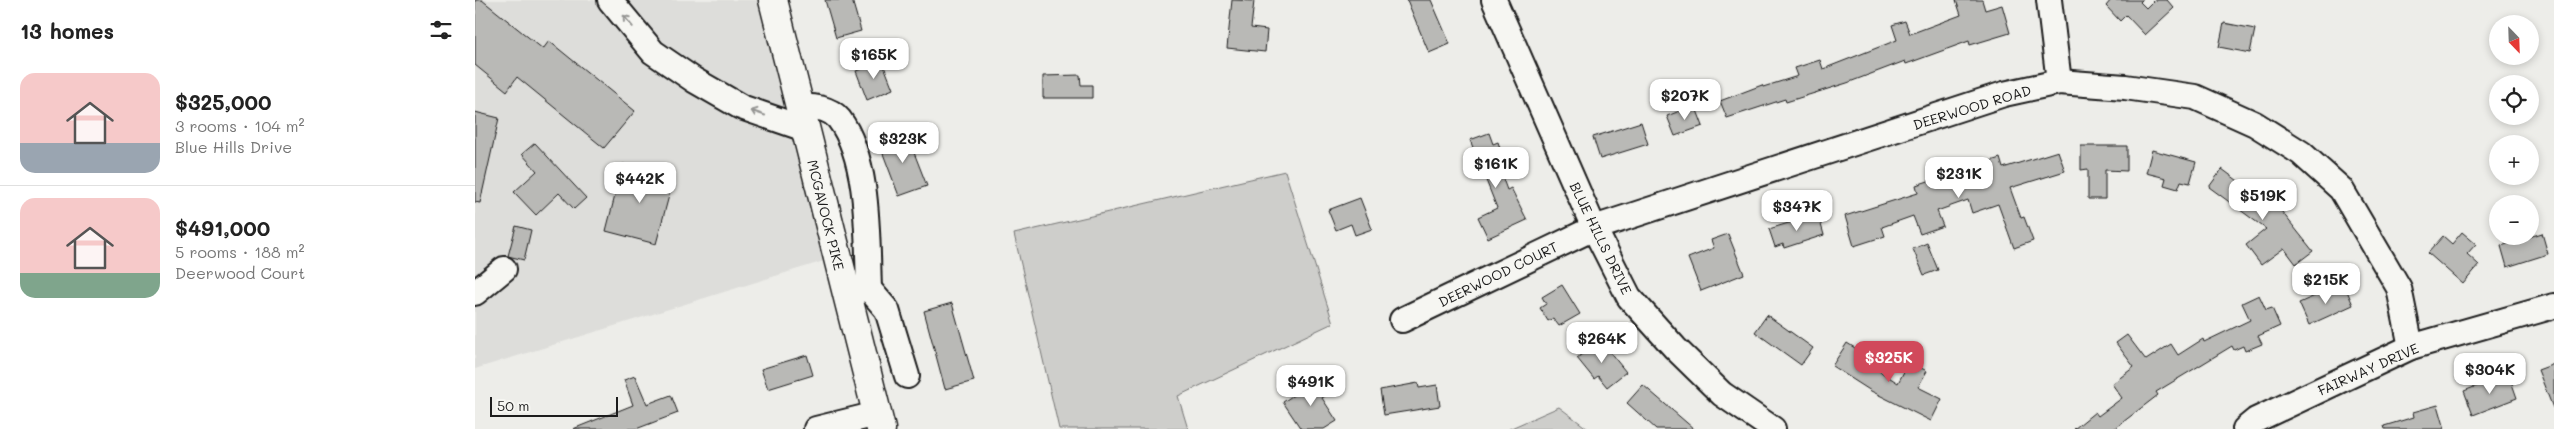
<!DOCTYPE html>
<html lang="en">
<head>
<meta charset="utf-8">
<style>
	:root { --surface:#fff; --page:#f2f2f2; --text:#222; --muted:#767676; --line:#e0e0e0; --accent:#d1495b }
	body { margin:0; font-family:Mali,sans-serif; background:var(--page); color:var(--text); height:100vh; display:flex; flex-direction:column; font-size:19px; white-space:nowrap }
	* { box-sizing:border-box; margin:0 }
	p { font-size:16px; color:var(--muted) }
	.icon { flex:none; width:28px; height:28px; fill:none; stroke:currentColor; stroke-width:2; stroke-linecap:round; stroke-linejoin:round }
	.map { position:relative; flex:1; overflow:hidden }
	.sheet { display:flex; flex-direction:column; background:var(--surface); width:475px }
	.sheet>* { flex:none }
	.needle { width:32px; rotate:157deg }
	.tools { position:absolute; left:2014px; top:15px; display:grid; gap:10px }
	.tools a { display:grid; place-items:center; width:50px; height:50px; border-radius:50%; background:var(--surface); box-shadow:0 2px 8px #0003; font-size:25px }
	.scale { position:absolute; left:15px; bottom:12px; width:128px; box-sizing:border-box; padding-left:5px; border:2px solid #1c1c1c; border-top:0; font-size:14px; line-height:18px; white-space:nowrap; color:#1c1c1c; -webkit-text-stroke:4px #f6f6f2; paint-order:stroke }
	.price { position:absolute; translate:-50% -42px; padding:0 11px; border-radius:10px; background:#fff; color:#222; font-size:16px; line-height:32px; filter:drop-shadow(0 1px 2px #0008) }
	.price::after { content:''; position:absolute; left:50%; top:30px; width:15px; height:11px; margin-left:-8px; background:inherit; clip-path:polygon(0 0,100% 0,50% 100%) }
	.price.current { background:var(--accent); color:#fff }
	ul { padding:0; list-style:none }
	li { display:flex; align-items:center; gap:15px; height:125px; padding:0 20px }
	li+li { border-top:1px solid var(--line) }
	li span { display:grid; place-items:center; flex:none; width:140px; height:100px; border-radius:15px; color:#555 }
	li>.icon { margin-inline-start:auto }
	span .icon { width:60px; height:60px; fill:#fffc; stroke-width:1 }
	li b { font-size:21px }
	h2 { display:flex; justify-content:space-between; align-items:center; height:60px; padding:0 20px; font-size:21px }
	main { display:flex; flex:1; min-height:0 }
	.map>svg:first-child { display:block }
	.built { fill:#ddddda }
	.green { fill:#cececb; stroke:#757574 }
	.building { fill:#b9b9b6; stroke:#1c1c1c }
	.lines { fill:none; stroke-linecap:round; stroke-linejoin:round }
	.minor-casing { stroke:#1c1c1c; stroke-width:28 }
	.major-casing { stroke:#1c1c1c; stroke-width:31 }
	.minor { stroke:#f6f6f2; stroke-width:24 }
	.major { stroke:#f6f6f2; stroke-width:28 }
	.oneway { stroke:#949492 }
	.labels { text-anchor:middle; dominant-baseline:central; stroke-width:4; stroke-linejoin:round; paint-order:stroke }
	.street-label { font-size:14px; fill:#1c1c1c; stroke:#f6f6f2 }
</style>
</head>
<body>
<main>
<section class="sheet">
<h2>13 homes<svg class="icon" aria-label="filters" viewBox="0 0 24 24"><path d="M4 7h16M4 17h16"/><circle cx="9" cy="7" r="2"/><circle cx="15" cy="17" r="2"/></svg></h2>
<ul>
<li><span style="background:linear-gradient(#f6c9c9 70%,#9aa5b1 0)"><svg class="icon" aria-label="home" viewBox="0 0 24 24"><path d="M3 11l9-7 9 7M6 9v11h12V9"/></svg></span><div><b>$325,000</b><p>3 rooms · 104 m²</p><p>Blue Hills Drive</p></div></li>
<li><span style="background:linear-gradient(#f6c9c9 75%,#7fa58c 0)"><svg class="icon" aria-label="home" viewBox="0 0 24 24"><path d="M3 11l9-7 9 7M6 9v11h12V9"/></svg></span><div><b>$491,000</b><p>5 rooms · 188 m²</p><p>Deerwood Court</p></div></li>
</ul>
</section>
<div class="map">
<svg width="2079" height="429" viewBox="0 0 2079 429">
	<rect width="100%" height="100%" fill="#edede9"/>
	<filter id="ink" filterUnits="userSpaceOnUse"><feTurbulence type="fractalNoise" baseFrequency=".02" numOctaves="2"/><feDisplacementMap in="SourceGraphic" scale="10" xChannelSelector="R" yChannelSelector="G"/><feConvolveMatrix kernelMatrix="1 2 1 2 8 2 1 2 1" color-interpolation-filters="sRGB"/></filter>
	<g filter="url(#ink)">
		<path class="built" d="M0,0H298L362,257L0,369Z"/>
		<g class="green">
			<path d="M810,171L858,323L703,396L713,429H584L539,234Z"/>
			<path d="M1084,407L1113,429H1034Z"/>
		</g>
		<g class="building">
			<path d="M0,0H7L68,49L74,41L160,111L129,148L42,77L32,91L0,65Z"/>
			<path d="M350,0H377L386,31L361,38Z"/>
			<path d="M757,0L779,1L776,28L792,30L790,52L752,48Z"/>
			<path d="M932,0H956L975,44L954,53Z"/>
			<path d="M1481,0H1507L1510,10L1527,5L1535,33L1495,45L1494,41L1431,64L1430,61L1372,83L1311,102L1310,99L1252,118L1245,101L1287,85L1288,87L1323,76L1320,68L1345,60L1348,69L1422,40L1417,25L1430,21L1435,34L1486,15Z"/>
			<path d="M1636,0H1667L1665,2L1671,8L1679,0H1692L1699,8L1670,35L1651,15L1645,21L1631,6Z"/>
			<path d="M1749,23L1780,29L1775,53L1744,47Z"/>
			<path d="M407,61L418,89L392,100L381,71Z"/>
			<path d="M605,75L606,85H617V98H568V76Z"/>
			<path d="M1220,105L1228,126L1200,136L1192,116Z"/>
			<path d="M0,112L24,118L5,203L0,202Z"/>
			<path d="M1166,122L1173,144L1125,159L1118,137Z"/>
			<path d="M431,132L452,186L424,196L404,143Z"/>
			<path d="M1014,133L1018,144L1023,142L1028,158L1021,160L1032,190L1036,188L1052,220L1013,238L1003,217L1022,208L995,140Z"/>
			<path d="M60,143L111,198L99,209L84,193L61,215L39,192L62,171L47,154Z"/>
			<path d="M1606,146H1652V171L1630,170V199H1613V169L1606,170Z"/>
			<path d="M1677,150L1721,162L1715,183L1706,181L1703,189L1689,185L1691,178L1671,173Z"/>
			<path d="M1583,151L1590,171L1535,188L1546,218L1549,217L1558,241L1539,248L1523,204L1497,213L1493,200L1462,211L1468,226L1445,234L1438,216L1407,227L1410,236L1379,246L1370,216L1443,193L1441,185L1525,158L1528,168Z"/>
			<path d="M148,164L199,177L181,244L131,231Z"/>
			<path d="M1747,169L1801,209L1803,207L1838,251L1821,264L1809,248L1786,265L1771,245L1791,229L1734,187Z"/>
			<path d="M885,198L897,229L880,235L876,224L861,230L853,210Z"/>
			<path d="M1343,214L1349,235L1309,248L1308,244L1300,247L1294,229Z"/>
			<path d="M41,226L56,230L49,260L33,256Z"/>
			<path d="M1987,232L2001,244L1992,254L2004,265L1988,284L1953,253L1968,236L1977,244Z"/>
			<path d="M2067,233L2073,254L2032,267L2026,246Z"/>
			<path d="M1253,234L1269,274L1226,291L1213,258L1239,248L1236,240Z"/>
			<path d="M1452,243L1463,270L1449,275L1438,249Z"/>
			<path d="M1087,285L1105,314L1084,326L1078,318L1073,321L1065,308L1071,304L1067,297Z"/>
			<path d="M1870,286L1878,305L1834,325L1824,303L1851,291L1852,294Z"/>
			<path d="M1784,295L1791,310L1797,308L1805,326L1783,336L1787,344L1770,351L1768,346L1759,350L1757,346L1681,392L1683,395L1639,429H1599L1620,412L1623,416L1647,398L1637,384L1659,367L1641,343L1652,335L1671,360L1696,344L1703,355L1728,339L1729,342L1775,320L1767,303Z"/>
			<path d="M477,303L499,381L470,389L449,311Z"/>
			<path d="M1292,315L1338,348L1326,365L1280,332Z"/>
			<path d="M1125,340L1151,372L1132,387L1123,376L1119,379L1102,358Z"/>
			<path d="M1372,343L1396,358L1392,363L1423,383L1434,362L1452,371L1443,387L1467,399L1456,421L1396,391L1357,366Z"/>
			<path d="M332,355L338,375L293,389L286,369Z"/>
			<path d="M2079,364V408H2078L2063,370Z"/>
			<path d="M160,376L172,404L196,395L203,413L161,429H98L158,405L149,380Z"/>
			<path d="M846,377L856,392L847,398L862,421L849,429H826L808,402Z"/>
			<path d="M2024,377L2026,382L2035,378L2042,398L1998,415L1989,391Z"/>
			<path d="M943,383L944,388L962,385L965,406L909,415L905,390Z"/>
			<path d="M1168,385L1219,429H1181L1152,403Z"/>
			<path d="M1963,405L1970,429H1910L1909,426L1939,417L1938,412Z"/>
		</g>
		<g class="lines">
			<g class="minor-casing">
				<g id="minor">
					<path d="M135,0L178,52L219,80L266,107L330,129"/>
					<path d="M1019,0L1119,228L1154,297L1200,348L1247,394L1298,429"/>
					<path d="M1574,0L1584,82"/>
					<path d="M325,107C338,106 355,108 364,119C395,160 392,240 394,289"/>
					<path d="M380,290L394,289L412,310L432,376"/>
					<path d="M0,293L29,269"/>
					<path d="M927,320L1119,228L1529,94L1584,82L1650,87L1720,97L1780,124L1826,153L1866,189L1924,288L1936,347"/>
					<path d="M341,429L402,414"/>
					<path d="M1770,429L1781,420L1936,347L2079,306"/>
				</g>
			</g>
			<g class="major-casing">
				<path id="major" d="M298,0L406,429"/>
			</g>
			<use href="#minor" class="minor"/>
			<use href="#major" class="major"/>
		</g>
		<defs><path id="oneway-shaft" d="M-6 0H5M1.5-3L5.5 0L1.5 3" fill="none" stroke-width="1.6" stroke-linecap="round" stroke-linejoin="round" transform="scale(1.25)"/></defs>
		<g class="oneway">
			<use href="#oneway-shaft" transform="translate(153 21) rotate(-129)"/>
			<use href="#oneway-shaft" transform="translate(283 113) rotate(-161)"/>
		</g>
	</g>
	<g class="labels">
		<g class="street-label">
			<text transform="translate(1497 107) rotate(-17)">DEERWOOD ROAD</text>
			<text transform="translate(351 215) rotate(76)">MCGAVOCK PIKE</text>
			<text transform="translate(1126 238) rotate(64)">BLUE HILLS DRIVE</text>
			<text transform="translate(1023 274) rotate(-26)">DEERWOOD COURT</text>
			<text transform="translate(1893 369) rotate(-24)">FAIRWAY DRIVE</text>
		</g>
	</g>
</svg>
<div class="tools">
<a><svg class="needle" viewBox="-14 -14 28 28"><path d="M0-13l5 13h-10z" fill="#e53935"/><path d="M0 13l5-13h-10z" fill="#767676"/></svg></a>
<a><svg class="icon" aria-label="locate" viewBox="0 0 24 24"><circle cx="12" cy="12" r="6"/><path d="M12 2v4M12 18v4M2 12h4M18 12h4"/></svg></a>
<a>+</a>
<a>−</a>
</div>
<div class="scale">50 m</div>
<b class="price" style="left:399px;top:80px">$165K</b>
<b class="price" style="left:1210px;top:121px">$207K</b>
<b class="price" style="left:428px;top:164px">$323K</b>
<b class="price" style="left:1021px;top:189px">$161K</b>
<b class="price" style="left:1484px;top:199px">$231K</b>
<b class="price" style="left:165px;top:204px">$442K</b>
<b class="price" style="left:1788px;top:221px">$519K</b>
<b class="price" style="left:1322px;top:232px">$347K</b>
<b class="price" style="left:1851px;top:305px">$215K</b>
<b class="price" style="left:1127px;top:364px">$264K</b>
<b class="price current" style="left:1414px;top:383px">$325K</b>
<b class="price" style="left:2015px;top:395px">$304K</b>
<b class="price" style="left:836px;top:407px">$491K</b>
</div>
</main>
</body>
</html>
